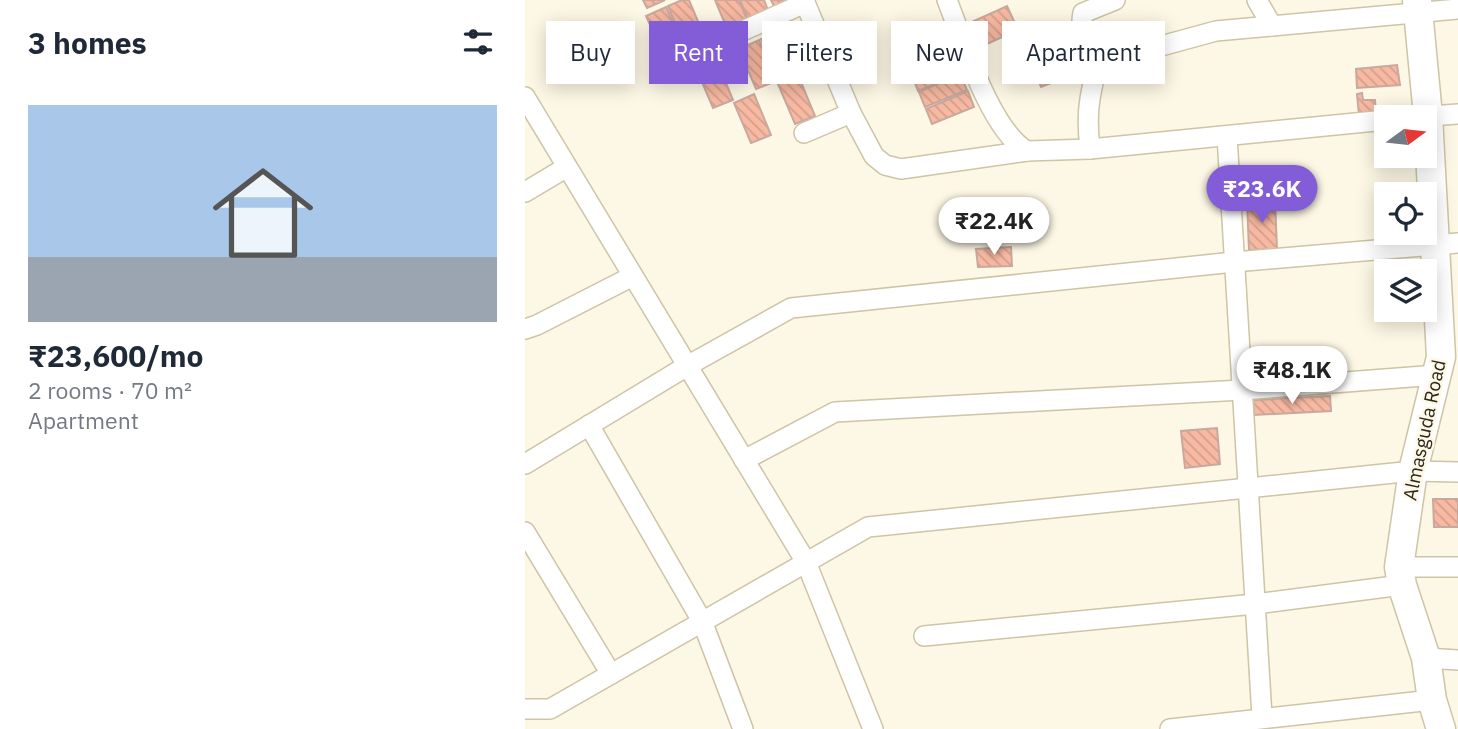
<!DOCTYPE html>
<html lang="en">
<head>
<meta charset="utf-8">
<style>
	:root { --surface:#fff; --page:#f2f2f3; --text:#1f2937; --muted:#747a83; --accent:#835dd7 }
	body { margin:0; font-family:"IBM Plex Sans",sans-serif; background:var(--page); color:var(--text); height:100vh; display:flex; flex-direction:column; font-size:26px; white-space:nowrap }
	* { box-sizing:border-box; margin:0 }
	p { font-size:23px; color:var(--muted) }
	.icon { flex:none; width:38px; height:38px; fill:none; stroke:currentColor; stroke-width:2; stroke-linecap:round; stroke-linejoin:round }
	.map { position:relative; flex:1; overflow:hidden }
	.sheet { display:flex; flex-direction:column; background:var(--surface); width:525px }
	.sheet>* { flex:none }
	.top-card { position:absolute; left:21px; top:21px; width:665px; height:63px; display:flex; gap:14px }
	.needle { width:46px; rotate:75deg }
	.buttons { position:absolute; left:849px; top:105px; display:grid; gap:14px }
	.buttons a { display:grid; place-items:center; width:63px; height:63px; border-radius:0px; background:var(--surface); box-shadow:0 4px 18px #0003; font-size:35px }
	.price { position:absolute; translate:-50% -60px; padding:0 16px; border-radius:24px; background:#fff; color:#222; font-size:23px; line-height:46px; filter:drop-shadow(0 2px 4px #0008) }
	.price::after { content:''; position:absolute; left:50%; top:42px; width:21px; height:16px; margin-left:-10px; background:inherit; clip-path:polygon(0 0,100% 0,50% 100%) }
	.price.active { background:var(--accent); color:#fff }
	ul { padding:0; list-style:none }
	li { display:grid; align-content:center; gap:14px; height:371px; padding:0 28px }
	li span { display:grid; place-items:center; height:217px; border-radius:0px; color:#555 }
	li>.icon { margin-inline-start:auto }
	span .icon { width:126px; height:126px; fill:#fffc; stroke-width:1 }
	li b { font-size:30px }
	h2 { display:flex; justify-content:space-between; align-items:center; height:84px; padding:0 28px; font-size:30px }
	.tag { padding:0 24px; border-radius:0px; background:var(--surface); box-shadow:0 4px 18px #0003; font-size:24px; line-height:63px }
	.tag.active { background:var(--accent); color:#fff }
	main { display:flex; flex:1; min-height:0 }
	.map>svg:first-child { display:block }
	.building { fill:url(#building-back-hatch); stroke:#c9a89d; stroke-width:2 }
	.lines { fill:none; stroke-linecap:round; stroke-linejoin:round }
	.street-casing { stroke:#cec4a6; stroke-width:22 }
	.secondary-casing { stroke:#cec4a6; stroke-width:31 }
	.street { stroke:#fff; stroke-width:19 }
	.secondary { stroke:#fff; stroke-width:28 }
	.labels { text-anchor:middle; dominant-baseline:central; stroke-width:5; stroke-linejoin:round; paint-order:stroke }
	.street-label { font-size:19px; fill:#2a261b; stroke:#fdf7e5 }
</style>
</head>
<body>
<main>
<section class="sheet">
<h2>3 homes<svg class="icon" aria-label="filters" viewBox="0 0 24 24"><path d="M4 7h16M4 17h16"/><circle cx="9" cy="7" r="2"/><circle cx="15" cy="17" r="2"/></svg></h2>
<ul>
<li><span style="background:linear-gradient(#a9c7e8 70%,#9aa5b1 0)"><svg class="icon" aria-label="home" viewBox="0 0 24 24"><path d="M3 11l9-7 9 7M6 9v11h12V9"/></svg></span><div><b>₹23,600/mo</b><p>2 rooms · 70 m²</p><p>Apartment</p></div></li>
</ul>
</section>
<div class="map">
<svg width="933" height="729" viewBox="0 0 933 729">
	<defs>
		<pattern id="building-back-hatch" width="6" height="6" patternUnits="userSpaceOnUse" patternTransform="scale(1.75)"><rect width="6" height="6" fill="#f7b9a2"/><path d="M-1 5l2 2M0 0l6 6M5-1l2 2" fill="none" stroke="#d49f8b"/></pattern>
	</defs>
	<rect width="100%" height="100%" fill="#fdf7e5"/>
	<g class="building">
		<path d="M118,0H140L122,8Z"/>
		<path d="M157,0H164L180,38L160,47L143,6Z"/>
		<path d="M190,0H214L223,22L203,31Z"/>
		<path d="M215,0H239L244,13L224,21Z"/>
		<path d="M246,0H269L250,8Z"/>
		<path d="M482,6L493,30L451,49L440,25Z"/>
		<path d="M141,7L159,47L139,56L121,16Z"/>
		<path d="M256,31L274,71L253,80L236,39Z"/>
		<path d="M546,37L552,52L510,69L504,54Z"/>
		<path d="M234,40L251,81L231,89L214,49Z"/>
		<path d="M422,41L428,56L386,73L380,58Z"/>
		<path d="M552,54L559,70L516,87L510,72Z"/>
		<path d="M429,58L435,74L393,91L387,75Z"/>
		<path d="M191,59L208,100L188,108L171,68Z"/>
		<path d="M872,65L875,85L832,88L831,69Z"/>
		<path d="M435,74L442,90L400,107L394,92Z"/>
		<path d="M273,75L290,116L270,124L253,84Z"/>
		<path d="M443,91L449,107L407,124L401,109Z"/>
		<path d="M837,93L838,100H850L851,113L834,115L832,94Z"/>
		<path d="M229,94L246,135L226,143L209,103Z"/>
		<path d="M750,200L752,249L724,250L722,201Z"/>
		<path d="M486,247L487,266L453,267L451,249Z"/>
		<path d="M805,396L806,411L729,415L728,400Z"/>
		<path d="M692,428L695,464L660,468L656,431Z"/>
		<path d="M908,499H933V527H909Z"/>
	</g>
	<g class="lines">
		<g class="street-casing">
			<g id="street">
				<path d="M279,0L326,113L349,156L360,165L376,169L502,151L565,149L861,120"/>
				<path d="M422,0C438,40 465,130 502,151"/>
				<path d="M732,0L747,26"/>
				<path d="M168,53L280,3"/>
				<path d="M570,64L691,31L933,9"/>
				<path d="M0,97L281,562L348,729"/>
				<path d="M891,117L933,114"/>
				<path d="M279,133L326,113"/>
				<path d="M702,136L737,717"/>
				<path d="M565,149C563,132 562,116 565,99C567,86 571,73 570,60C568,42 553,32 558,13L590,0"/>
				<path d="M0,192L42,167"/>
				<path d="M0,329L12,325L108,276"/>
				<path d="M64,425L177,621L218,729"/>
				<path d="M219,460L310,412L717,390L912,375"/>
				<path d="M0,464L162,366L266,308L709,262L933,243"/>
				<path d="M0,532L86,674"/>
				<path d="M874,567H933"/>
				<path d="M399,636L730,604L877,585"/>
				<path d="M901,658L933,660"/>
				<path d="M0,709H25L343,527L888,471L933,472"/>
				<path d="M645,729L907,700"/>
			</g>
		</g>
		<g class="secondary-casing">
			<path id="secondary" d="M892,0L903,116L916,357L888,471L874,567L877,585L901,658L907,700L916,729"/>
		</g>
		<use href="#street" class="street"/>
		<use href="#secondary" class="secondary"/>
	</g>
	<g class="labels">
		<g class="street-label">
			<text transform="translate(899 430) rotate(-78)">Almasguda Road</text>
		</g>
	</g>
</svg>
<div class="buttons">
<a><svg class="needle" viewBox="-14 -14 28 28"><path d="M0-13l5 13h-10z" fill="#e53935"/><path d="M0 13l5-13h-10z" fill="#747a83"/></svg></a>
<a><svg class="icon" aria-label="locate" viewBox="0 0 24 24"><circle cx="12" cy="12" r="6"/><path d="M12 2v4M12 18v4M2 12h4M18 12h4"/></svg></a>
<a><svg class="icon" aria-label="layers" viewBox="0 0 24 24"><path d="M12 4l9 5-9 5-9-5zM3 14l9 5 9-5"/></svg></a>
</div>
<b class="price active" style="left:737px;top:225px">₹23.6K</b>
<b class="price" style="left:469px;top:257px">₹22.4K</b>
<b class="price" style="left:767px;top:406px">₹48.1K</b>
<div class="top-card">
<a class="tag">Buy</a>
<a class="tag active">Rent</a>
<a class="tag">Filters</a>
<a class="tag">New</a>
<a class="tag">Apartment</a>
</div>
</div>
</main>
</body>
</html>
